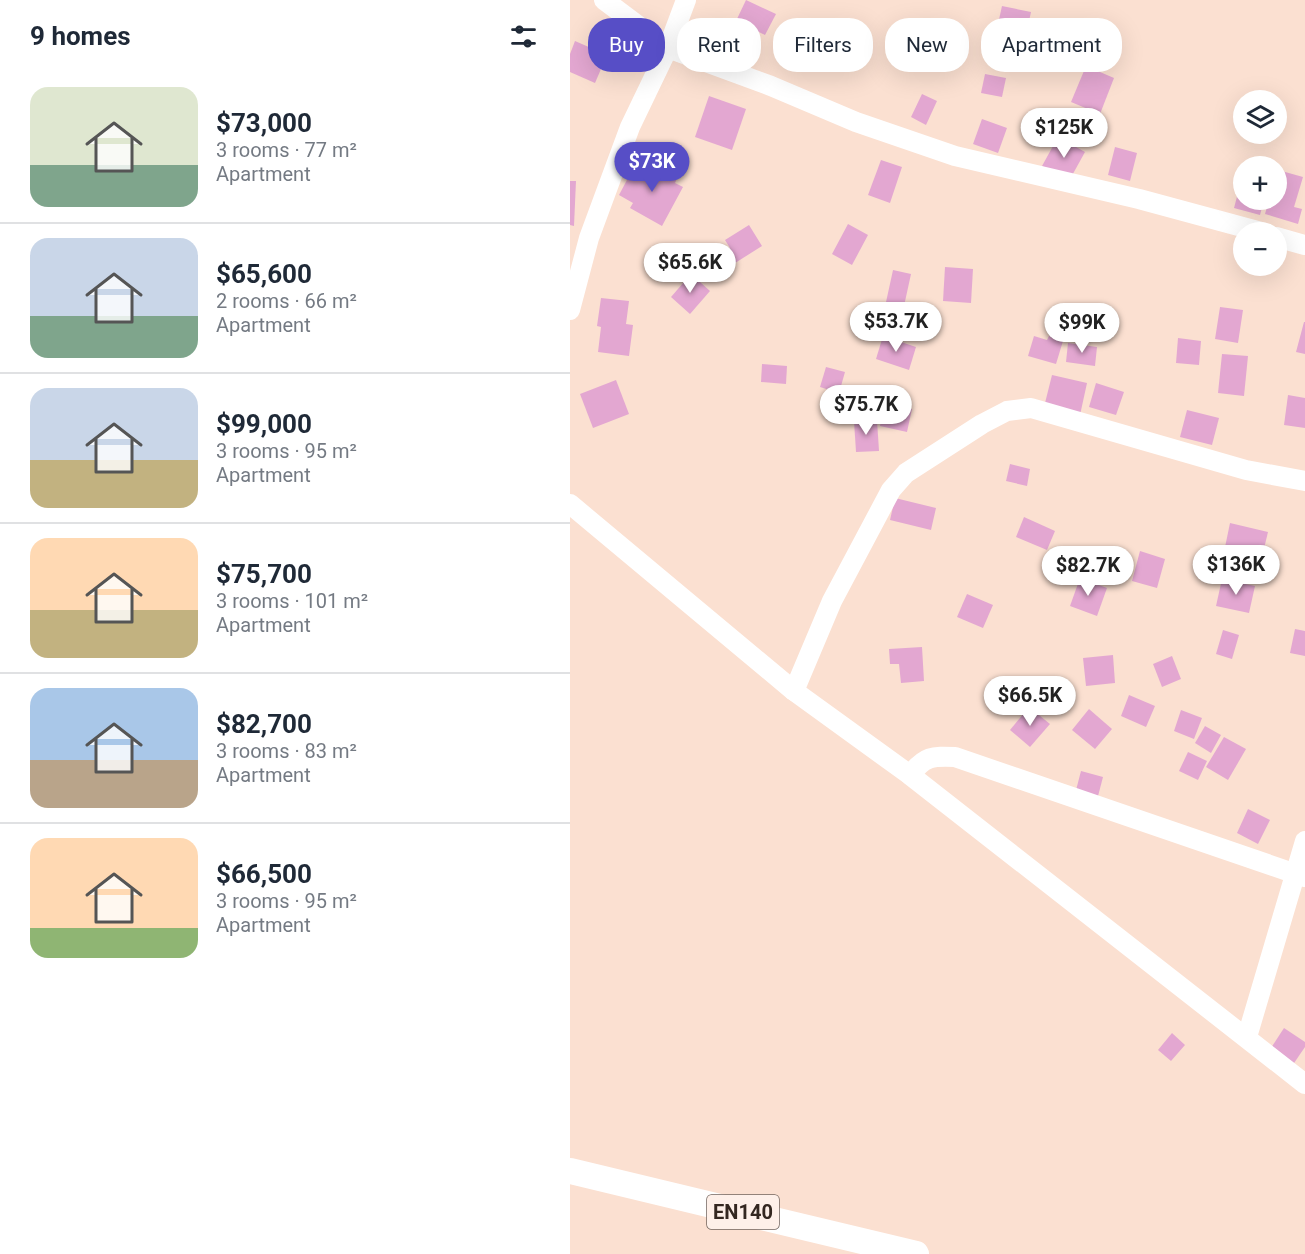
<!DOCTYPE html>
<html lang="en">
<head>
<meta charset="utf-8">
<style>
	:root { --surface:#fff; --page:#f6f6f7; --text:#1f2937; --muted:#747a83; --line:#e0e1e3; --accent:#574ec6 }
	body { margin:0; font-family:Roboto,sans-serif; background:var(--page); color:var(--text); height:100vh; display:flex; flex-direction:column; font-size:22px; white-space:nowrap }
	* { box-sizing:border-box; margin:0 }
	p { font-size:20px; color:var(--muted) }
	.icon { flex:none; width:33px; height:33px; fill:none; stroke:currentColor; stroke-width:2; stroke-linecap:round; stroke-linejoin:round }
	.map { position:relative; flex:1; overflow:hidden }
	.sheet { display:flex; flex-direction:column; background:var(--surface); width:570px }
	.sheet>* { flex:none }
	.guide { position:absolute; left:18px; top:18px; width:570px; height:54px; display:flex; gap:12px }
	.buttons { position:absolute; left:663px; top:90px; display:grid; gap:12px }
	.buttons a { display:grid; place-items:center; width:54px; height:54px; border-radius:50%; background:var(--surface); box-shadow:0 6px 24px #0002; font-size:30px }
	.price { position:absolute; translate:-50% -51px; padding:0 14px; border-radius:21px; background:#fff; color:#222; font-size:20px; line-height:39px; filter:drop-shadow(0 2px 3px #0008) }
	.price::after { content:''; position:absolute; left:50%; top:36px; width:18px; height:14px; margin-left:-9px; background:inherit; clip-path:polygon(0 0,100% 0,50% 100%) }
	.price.current { background:var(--accent); color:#fff }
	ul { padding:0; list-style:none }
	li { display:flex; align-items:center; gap:18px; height:150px; padding:0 30px }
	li+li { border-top:2px solid var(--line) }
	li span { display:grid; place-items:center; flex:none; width:168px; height:120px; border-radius:18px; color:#555 }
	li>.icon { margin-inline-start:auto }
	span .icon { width:72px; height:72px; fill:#fffc; stroke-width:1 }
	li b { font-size:26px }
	h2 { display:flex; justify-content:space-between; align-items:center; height:72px; padding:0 30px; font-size:26px }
	.tag { padding:0 21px; border-radius:24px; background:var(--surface); box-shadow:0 6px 24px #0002; font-size:21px; line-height:54px }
	.tag.current { background:var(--accent); color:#fff }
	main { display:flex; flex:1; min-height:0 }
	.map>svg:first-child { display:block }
	.building { fill:#e3a7d1 }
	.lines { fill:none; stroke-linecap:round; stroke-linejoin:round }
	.minor { stroke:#fff; stroke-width:20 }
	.major { stroke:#fff; stroke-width:26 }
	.labels { text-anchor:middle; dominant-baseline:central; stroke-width:4.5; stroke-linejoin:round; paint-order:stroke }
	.shield { fill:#fef0e9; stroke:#71635c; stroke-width:1.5 }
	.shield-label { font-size:20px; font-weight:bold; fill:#342720 }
</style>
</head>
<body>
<main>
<section class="sheet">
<h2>9 homes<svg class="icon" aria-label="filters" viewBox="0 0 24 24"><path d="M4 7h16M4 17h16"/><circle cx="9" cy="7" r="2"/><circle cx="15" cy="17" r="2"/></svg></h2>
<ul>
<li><span style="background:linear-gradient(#dfe7d0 65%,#7fa58c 0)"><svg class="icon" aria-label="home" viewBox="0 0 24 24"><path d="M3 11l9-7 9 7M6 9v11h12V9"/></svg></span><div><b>$73,000</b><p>3 rooms · 77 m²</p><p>Apartment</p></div></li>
<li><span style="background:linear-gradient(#c9d6e8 65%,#7fa58c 0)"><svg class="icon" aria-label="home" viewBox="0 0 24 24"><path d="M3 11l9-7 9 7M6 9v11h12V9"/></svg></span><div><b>$65,600</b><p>2 rooms · 66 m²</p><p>Apartment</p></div></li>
<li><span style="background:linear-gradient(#c9d6e8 60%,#c2b280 0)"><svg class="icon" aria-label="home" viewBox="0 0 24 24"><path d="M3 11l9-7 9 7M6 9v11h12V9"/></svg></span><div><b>$99,000</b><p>3 rooms · 95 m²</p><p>Apartment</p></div></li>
<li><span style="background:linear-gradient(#ffd9b3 60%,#c2b280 0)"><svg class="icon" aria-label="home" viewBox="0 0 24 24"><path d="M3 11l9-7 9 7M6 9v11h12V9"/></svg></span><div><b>$75,700</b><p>3 rooms · 101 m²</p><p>Apartment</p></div></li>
<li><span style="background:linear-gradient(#a9c7e8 60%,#b9a48a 0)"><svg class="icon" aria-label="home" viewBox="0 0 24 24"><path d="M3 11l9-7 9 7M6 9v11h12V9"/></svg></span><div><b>$82,700</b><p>3 rooms · 83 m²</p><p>Apartment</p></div></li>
<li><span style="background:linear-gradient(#ffd9b3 75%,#8fb573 0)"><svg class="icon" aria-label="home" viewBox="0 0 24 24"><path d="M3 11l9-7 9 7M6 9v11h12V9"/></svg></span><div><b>$66,500</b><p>3 rooms · 95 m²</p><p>Apartment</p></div></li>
</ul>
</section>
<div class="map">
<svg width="735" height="1254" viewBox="0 0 735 1254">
	<rect width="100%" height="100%" fill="#fbe0d1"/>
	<g class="building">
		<path d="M176,0L206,14L195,35L166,21Z"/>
		<path d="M432,6L461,12L455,40L426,33Z"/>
		<path d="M351,29L385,42L377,62L343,48Z"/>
		<path d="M222,33L245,42L237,63L214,55Z"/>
		<path d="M5,41L37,55L25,83L0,72V54Z"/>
		<path d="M516,66L544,78L530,114L501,102Z"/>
		<path d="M415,74L436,78L432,97L411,93Z"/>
		<path d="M352,94L367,101L356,125L341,117Z"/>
		<path d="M139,96L176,109L162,150L125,137Z"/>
		<path d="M412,119L437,128L428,153L403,144Z"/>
		<path d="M488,137L515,152L499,181L472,166Z"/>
		<path d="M545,147L567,153L560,181L538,175Z"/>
		<path d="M311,160L332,167L320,203L298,195Z"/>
		<path d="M66,163L90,177L95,168L108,176L105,183L113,187L92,226L60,208L63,203L49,195Z"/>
		<path d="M708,170L733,177L724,207L732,209L728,224L695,214L699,200H706Z"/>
		<path d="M673,174L674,200H694L690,215L664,208Z"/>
		<path d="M0,181H6L4,226L0,225Z"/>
		<path d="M278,224L298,235L282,265L262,254Z"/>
		<path d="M179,225L192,246L154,270L146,257L160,248L155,240Z"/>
		<path d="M375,267L403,269L401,303L373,301Z"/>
		<path d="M323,270L341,274L334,306L316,302Z"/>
		<path d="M121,274L140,291L120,314L101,297Z"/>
		<path d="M31,298L59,301L56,324L63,325L59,356L28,352L31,327L27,326Z"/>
		<path d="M650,307L673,310L668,343L645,339Z"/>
		<path d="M734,322H735V354L726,352Z"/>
		<path d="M313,336L346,347L339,370L306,359Z"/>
		<path d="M464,336L477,340L479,336L493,341L486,364L458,356Z"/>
		<path d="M608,338L631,341L629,365L606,363Z"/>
		<path d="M498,343L527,347L525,366L496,362Z"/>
		<path d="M652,354L678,356L674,396L648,393Z"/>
		<path d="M192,364L217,366L216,384L191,382Z"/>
		<path d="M256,367L275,372L269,393L250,387Z"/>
		<path d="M482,375L517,383L510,415L474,407Z"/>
		<path d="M46,380L59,414L23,428L10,394Z"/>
		<path d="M526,383L554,392L546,415L519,407Z"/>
		<path d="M718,395L735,398V428L714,425Z"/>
		<path d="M315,403L342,409L337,432L310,426Z"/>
		<path d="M617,410L649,418L642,445L610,437Z"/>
		<path d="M307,420L309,451L286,452L284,421Z"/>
		<path d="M440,464L460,469L457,486L436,481Z"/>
		<path d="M325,498L366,508L361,530L320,520Z"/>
		<path d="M454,517L485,531L477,550L446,537Z"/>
		<path d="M660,523L698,532L691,561L654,552Z"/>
		<path d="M570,551L595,559L587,588L562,581Z"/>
		<path d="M510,578L537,588L527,616L500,606Z"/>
		<path d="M652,579L685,586L679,613L646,606Z"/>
		<path d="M397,594L423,605L413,628L387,617Z"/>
		<path d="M725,629L735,631V656L720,653Z"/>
		<path d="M653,630L669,635L662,659L646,654Z"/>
		<path d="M352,647L354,681L331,683L329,664H320L319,649Z"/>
		<path d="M543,655L545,683L516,686L513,658Z"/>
		<path d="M602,656L611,679L592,687L583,664Z"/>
		<path d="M559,695L585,706L576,727L551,716Z"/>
		<path d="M459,707L480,724L460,747L440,730Z"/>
		<path d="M519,709L542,729L525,749L502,730Z"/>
		<path d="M611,710L632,718L624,739L604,731Z"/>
		<path d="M635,726L651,735L641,753L625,743Z"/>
		<path d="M654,737L676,749L658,780L636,767Z"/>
		<path d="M618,752L637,761L628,780L609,771Z"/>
		<path d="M511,771L533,777L527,800L505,794Z"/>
		<path d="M678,809L700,820L688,844L667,833Z"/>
		<path d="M714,1028L735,1042V1047L722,1066L699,1051Z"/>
		<path d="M602,1033L615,1045L601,1061L588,1050Z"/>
	</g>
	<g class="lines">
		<g class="minor">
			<path d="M34,0L98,48L201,86L286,122L385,156L569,199L691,232"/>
			<path d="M706,237L735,245"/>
			<path d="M0,310L19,238L60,127L98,48L116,0"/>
			<path d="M0,504L224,691L340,775L735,1084"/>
			<path d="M224,691L262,601L321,490L336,473L412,424L437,411L461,408L676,470L735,481"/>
			<path d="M340,775C355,756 362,756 385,757L735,877"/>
			<path d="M677,1037L735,841"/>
		</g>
		<path class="major" d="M0,1171L346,1254"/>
	</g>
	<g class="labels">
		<rect class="shield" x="137" y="1195" width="72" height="34" rx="4.5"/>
		<g class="shield-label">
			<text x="173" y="1212">EN140</text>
		</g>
	</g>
</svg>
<div class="buttons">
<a><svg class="icon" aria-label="layers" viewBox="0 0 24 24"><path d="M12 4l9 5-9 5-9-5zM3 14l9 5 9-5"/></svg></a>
<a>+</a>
<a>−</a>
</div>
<b class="price" style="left:494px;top:159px">$125K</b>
<b class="price current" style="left:82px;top:193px">$73K</b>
<b class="price" style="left:120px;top:294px">$65.6K</b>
<b class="price" style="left:326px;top:353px">$53.7K</b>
<b class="price" style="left:512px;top:354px">$99K</b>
<b class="price" style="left:296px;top:436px">$75.7K</b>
<b class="price" style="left:666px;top:596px">$136K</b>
<b class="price" style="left:518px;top:597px">$82.7K</b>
<b class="price" style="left:460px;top:727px">$66.5K</b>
<div class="guide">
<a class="tag current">Buy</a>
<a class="tag">Rent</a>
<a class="tag">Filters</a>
<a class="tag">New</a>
<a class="tag">Apartment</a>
</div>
</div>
</main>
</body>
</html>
